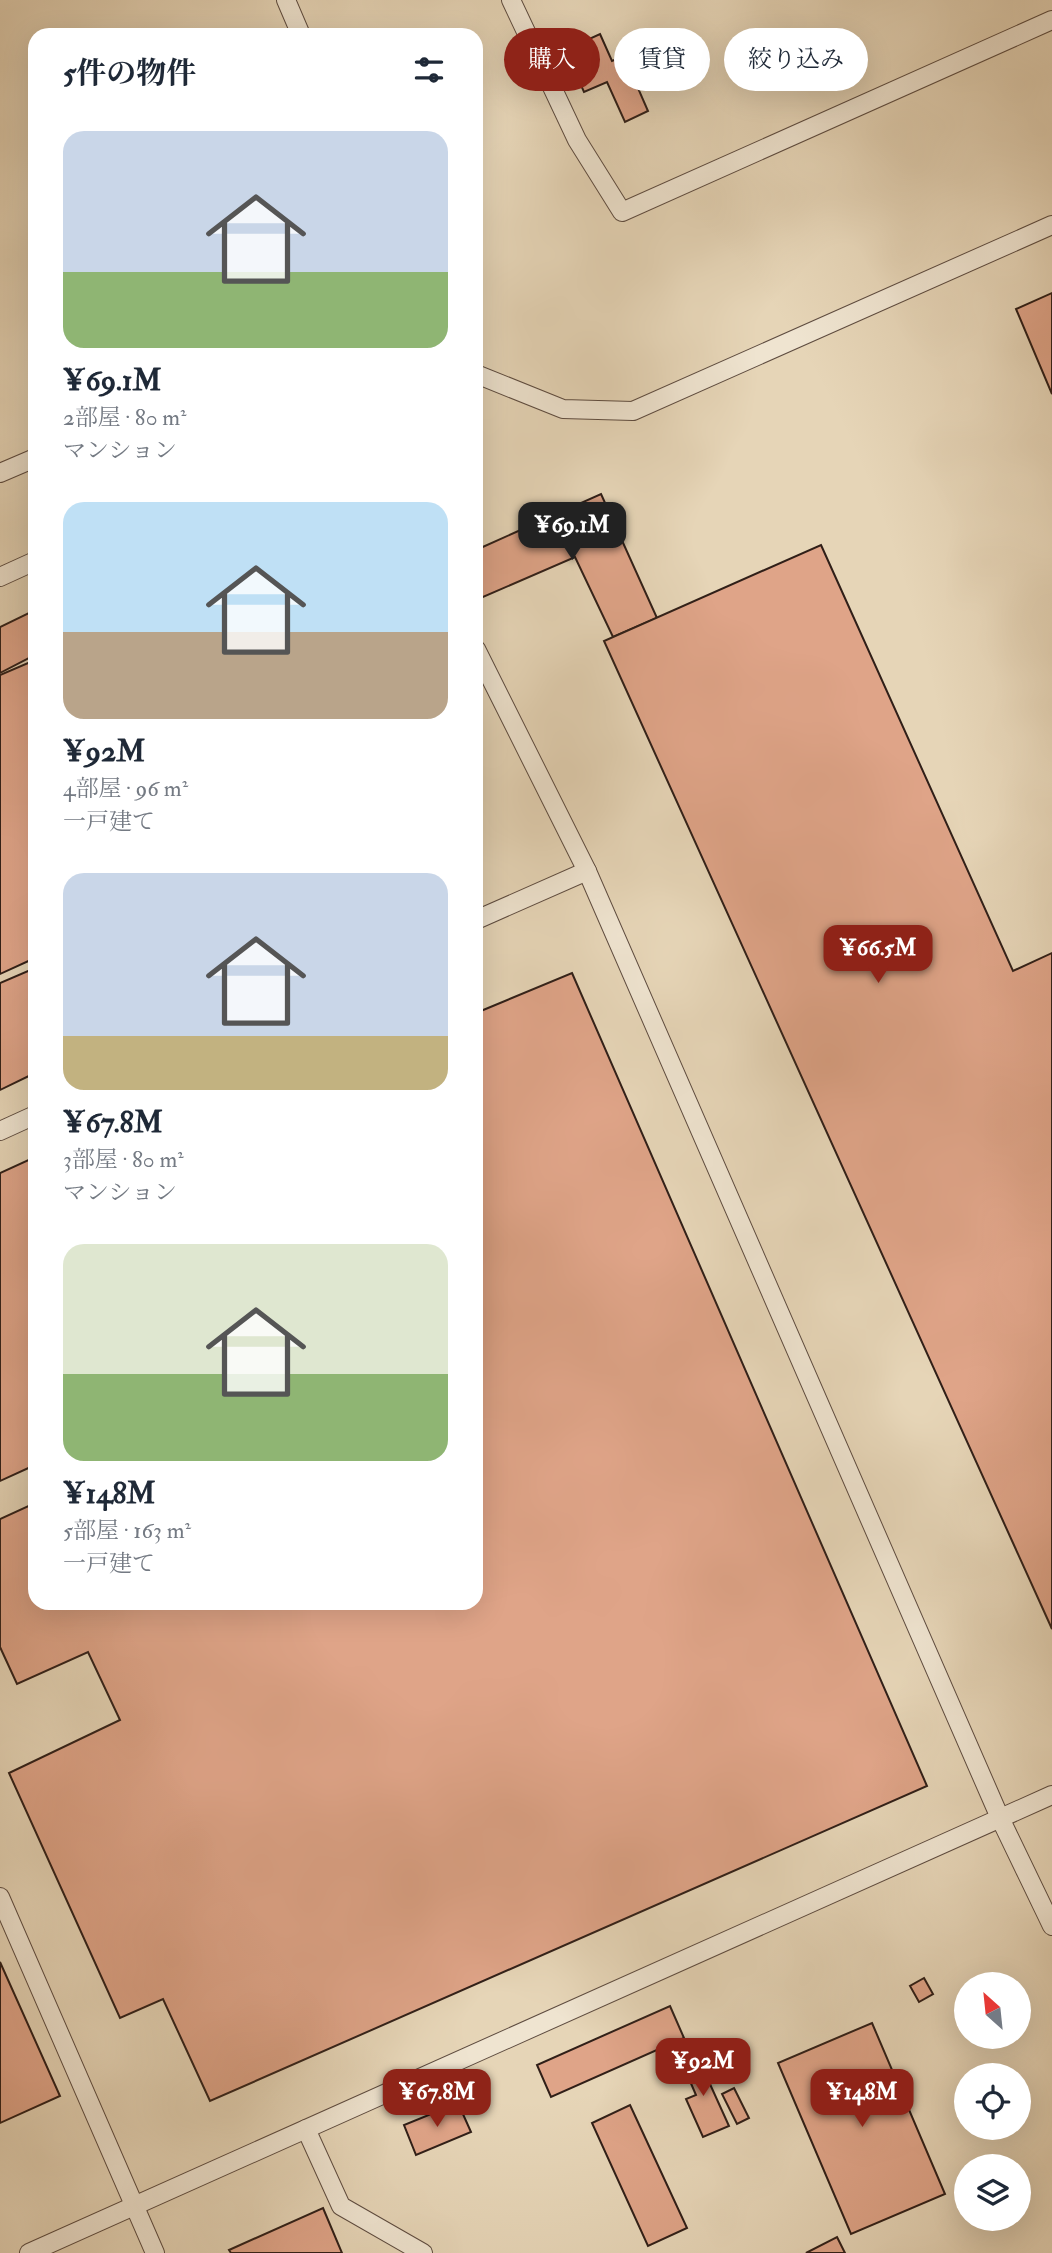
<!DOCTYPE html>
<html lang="ja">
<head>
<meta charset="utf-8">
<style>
	:root { --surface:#fff; --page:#f2f2f3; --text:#1f2937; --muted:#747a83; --accent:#8f2418 }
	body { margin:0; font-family:"IM FELL Double Pica","Noto Serif JP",serif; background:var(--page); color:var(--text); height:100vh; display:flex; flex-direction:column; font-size:26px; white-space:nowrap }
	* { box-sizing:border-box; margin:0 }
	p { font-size:23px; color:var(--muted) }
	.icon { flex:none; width:38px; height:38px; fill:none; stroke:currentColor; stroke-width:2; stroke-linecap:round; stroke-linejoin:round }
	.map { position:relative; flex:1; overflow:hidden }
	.panel { position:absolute; left:28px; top:28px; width:455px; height:1582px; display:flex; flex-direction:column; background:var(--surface); border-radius:21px; box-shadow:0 7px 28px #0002 }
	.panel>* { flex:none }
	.guide { position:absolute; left:504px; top:28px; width:443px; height:63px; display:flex; gap:14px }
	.needle { width:46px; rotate:333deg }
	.controls { position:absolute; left:954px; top:1972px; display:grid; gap:14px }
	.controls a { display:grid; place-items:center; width:77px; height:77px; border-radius:50%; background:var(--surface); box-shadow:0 7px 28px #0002; font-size:35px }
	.price { position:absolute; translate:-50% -60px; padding:0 16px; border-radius:14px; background:var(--accent); color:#fff; font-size:23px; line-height:46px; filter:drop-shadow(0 2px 4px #0008) }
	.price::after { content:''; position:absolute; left:50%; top:42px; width:21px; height:16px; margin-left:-10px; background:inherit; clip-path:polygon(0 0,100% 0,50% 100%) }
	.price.on { background:#222; color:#fff }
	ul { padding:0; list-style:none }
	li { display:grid; align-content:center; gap:14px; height:371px; padding:0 35px }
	li span { display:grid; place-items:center; height:217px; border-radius:21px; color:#555 }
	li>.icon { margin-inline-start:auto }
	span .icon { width:126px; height:126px; fill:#fffc; stroke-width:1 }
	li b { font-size:30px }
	h2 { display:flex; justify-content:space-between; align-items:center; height:84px; padding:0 35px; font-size:30px }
	.tag { padding:0 24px; border-radius:32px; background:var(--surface); box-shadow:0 7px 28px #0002; font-size:24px; line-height:63px }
	.tag.on { background:var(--accent); color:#fff }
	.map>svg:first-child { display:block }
	.building { fill:#dfa488; stroke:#301f18; stroke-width:2 }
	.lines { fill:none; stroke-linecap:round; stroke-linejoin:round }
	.lane-casing { stroke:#5e4c40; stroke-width:20 }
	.lane { stroke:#efe4d0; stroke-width:18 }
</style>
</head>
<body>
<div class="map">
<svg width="1052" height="2253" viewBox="0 0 1052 2253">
	<rect width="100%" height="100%" fill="#e6d5b7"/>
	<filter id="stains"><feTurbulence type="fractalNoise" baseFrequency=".00286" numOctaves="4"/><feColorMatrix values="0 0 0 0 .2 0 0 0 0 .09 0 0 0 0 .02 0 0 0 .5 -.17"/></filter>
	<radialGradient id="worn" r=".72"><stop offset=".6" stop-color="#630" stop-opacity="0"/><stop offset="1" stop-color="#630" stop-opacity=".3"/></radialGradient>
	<g class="building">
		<path d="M600,34L612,61L624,56L648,111L625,122L607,82L584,92L565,50Z"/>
		<path d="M1052,293V394L1016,309Z"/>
		<path d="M601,494L657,618L613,637L575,557L476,600V550Z"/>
		<path d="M821,545L1013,971L1052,953V1629L604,641Z"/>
		<path d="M35,610V655L0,673V627Z"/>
		<path d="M35,660V958L0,974V675Z"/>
		<path d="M35,968V1073L0,1090V983Z"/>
		<path d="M572,973L927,1786L210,2101L163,1999L120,2018L9,1773L120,1720L88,1652L17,1684L0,1647V1519L35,1503V1603H476V1013Z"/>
		<path d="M35,1157V1465L0,1481V1173Z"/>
		<path d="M0,1962L60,2096L0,2123Z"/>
		<path d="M924,1978L933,1994L919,2002L910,1986Z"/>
		<path d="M670,2006L684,2038L551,2097L537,2065Z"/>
		<path d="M872,2023L945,2194L851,2234L778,2063Z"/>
		<path d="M695,2051L729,2126L703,2137L686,2099L696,2095L680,2058Z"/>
		<path d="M734,2088L749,2118L737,2124L722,2094Z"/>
		<path d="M458,2103L471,2132L416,2155L404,2125Z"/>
		<path d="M630,2105L687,2228L648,2246L592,2123Z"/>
		<path d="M323,2208L342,2253H231L229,2250Z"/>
		<path d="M837,2237L845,2253H806Z"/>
	</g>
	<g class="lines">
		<g class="lane-casing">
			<g id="lane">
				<path d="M286,0L301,35"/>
				<path d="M511,0L577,140L622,212L1052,20"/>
				<path d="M476,374L563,409L633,411L1052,225"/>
				<path d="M0,473L35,458"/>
				<path d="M0,577L35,561"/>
				<path d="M476,649L587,871L1000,1818L1052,1926"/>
				<path d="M476,920L587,871"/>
				<path d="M0,1131L35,1115"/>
				<path d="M0,1897L155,2253"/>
				<path d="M306,2129L341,2206L423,2253"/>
				<path d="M29,2253L1052,1795"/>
			</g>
		</g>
		<use href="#lane" class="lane"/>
	</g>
	<rect width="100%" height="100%" filter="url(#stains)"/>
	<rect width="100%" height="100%" fill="url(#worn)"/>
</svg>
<div class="controls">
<a><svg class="needle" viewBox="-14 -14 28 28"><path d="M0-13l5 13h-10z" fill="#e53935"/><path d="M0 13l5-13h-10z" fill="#747a83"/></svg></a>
<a><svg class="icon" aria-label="locate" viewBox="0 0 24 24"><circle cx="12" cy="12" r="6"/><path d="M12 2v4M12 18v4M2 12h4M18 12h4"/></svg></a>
<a><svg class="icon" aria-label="layers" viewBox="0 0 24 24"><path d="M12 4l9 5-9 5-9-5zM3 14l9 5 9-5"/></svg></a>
</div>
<b class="price on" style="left:572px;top:562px">¥69.1M</b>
<b class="price" style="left:878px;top:985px">¥66.5M</b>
<b class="price" style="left:703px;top:2098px">¥92M</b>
<b class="price" style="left:437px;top:2129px">¥67.8M</b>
<b class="price" style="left:862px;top:2129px">¥148M</b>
<div class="guide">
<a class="tag on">購入</a>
<a class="tag">賃貸</a>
<a class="tag">絞り込み</a>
</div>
<section class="panel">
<h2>5件の物件<svg class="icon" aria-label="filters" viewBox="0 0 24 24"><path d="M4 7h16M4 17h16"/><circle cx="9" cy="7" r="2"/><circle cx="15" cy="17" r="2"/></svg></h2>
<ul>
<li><span style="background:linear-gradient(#c9d6e8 65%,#8fb573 0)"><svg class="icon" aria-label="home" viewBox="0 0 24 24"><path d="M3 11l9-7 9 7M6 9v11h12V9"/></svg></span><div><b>¥69.1M</b><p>2部屋 · 80 m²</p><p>マンション</p></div></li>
<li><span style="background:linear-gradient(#bfe0f5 60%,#b9a48a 0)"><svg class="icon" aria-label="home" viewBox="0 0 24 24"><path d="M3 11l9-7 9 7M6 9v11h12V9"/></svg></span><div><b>¥92M</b><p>4部屋 · 96 m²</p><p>一戸建て</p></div></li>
<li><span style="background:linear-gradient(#c9d6e8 75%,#c2b280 0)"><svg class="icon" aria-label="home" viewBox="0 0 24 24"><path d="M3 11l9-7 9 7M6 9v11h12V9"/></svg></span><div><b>¥67.8M</b><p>3部屋 · 80 m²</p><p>マンション</p></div></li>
<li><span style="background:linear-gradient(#dfe7d0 60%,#8fb573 0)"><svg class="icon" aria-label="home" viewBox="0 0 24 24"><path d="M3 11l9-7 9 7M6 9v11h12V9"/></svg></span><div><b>¥148M</b><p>5部屋 · 163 m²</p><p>一戸建て</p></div></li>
</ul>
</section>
</div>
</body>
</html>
